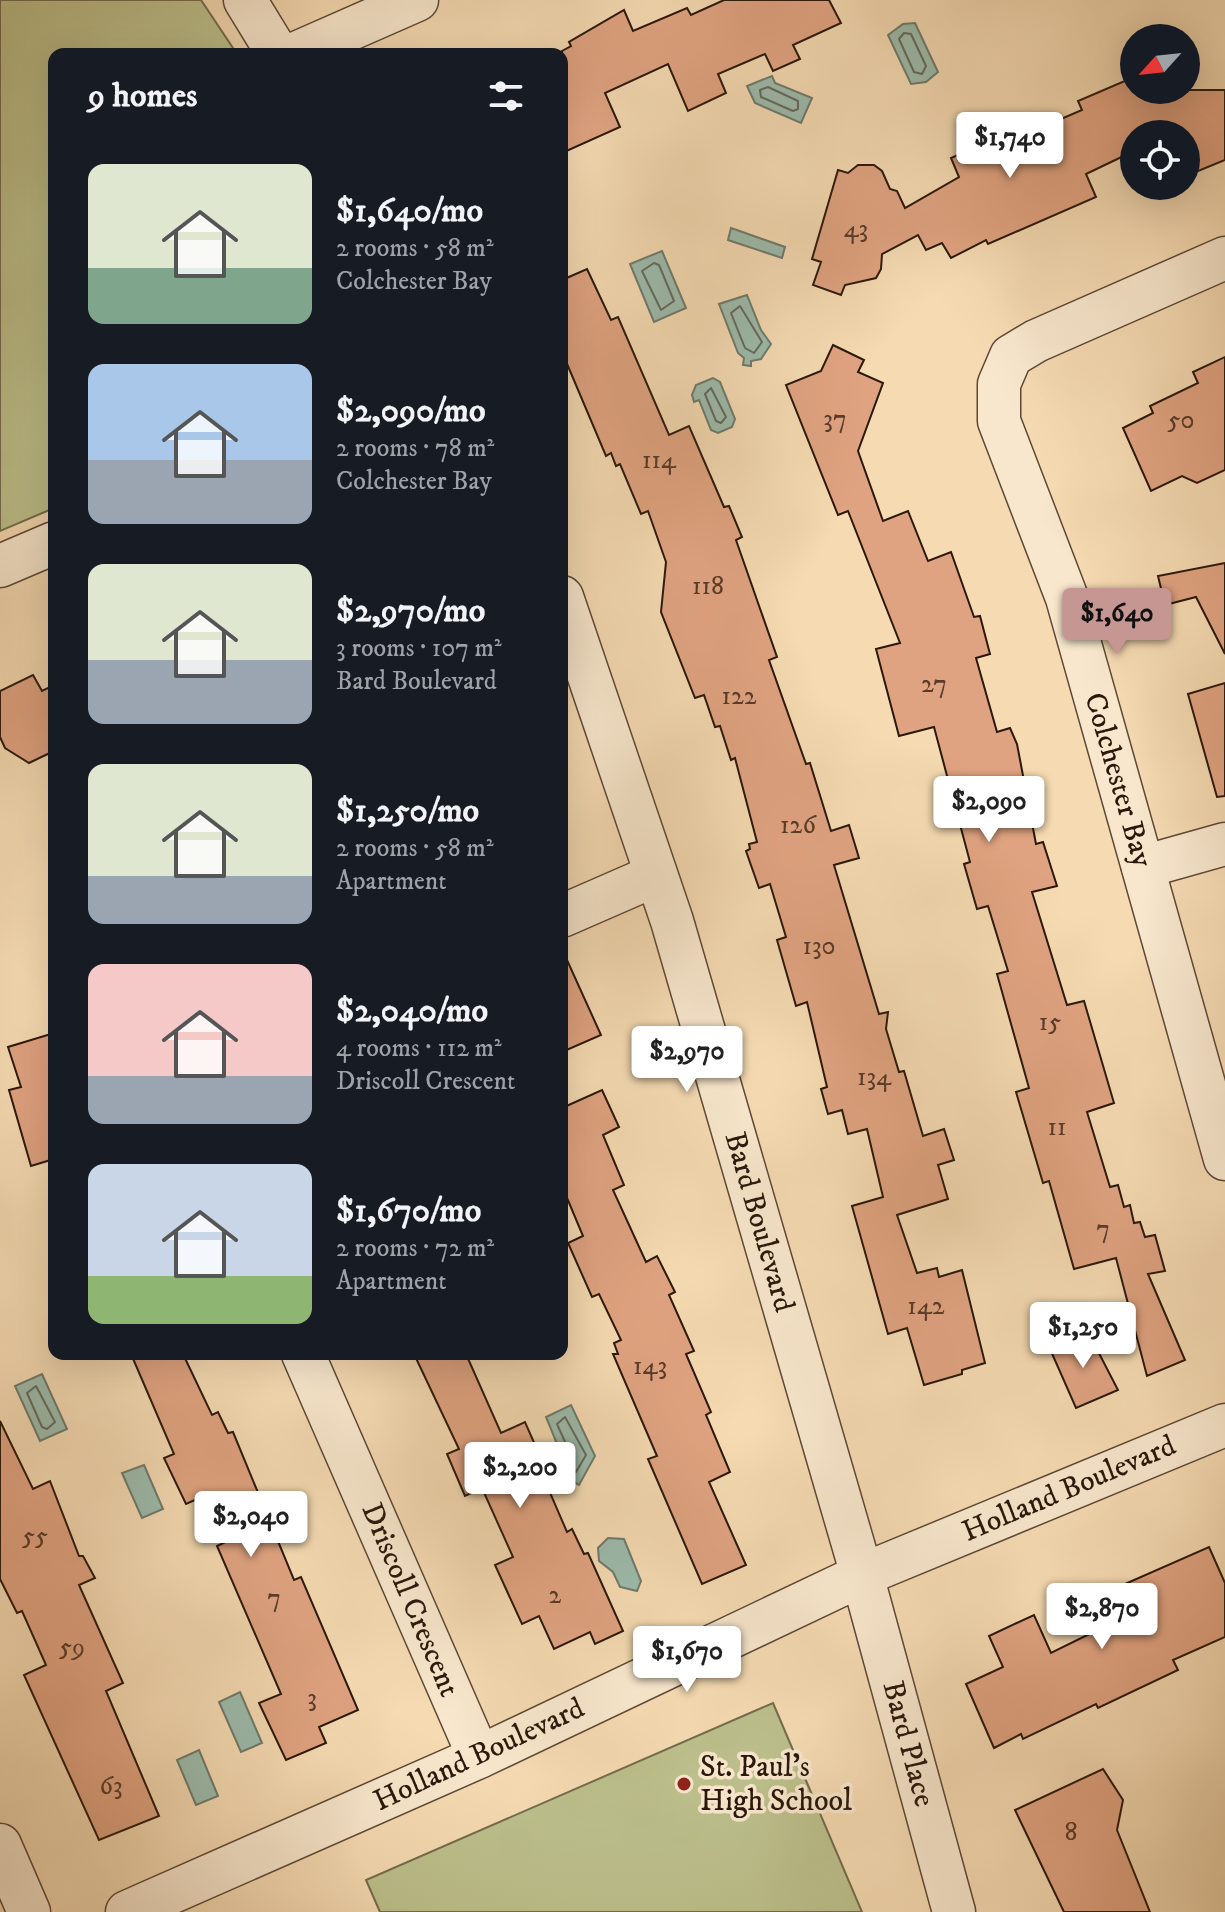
<!DOCTYPE html>
<html lang="en">
<head>
<meta charset="utf-8">
<style>
	:root { --surface:#171b24; --page:#242831; --text:#f1f3f6; --muted:#9ea1a6; --accent:#c59692 }
	body { margin:0; font-family:"IM FELL DW Pica",serif; background:var(--page); color:var(--text); height:100vh; display:flex; flex-direction:column; font-size:30px; white-space:nowrap }
	* { box-sizing:border-box; margin:0 }
	p { font-size:26px; color:var(--muted) }
	.icon { flex:none; width:44px; height:44px; fill:none; stroke:currentColor; stroke-width:2; stroke-linecap:round; stroke-linejoin:round }
	.map { position:relative; flex:1; overflow:hidden }
	.details { position:absolute; left:48px; top:48px; width:520px; height:1312px; display:flex; flex-direction:column; background:var(--surface); border-radius:16px; box-shadow:0 8px 32px #0002 }
	.details>* { flex:none }
	.needle { width:52px; rotate:243deg }
	.controls { position:absolute; left:1120px; top:24px; display:grid; gap:16px }
	.controls a { display:grid; place-items:center; width:80px; height:80px; border-radius:50%; background:var(--surface); box-shadow:0 8px 32px #0002; font-size:40px }
	.price { position:absolute; translate:-50% -68px; padding:0 18px; border-radius:8px; background:#fff; color:#222; font-size:26px; line-height:52px; filter:drop-shadow(0 2px 4px #0008) }
	.price::after { content:''; position:absolute; left:50%; top:48px; width:24px; height:18px; margin-left:-12px; background:inherit; clip-path:polygon(0 0,100% 0,50% 100%) }
	.price.on { background:var(--accent); color:#111 }
	ul { padding:0; list-style:none }
	li { display:flex; align-items:center; gap:24px; height:200px; padding:0 40px }
	li span { display:grid; place-items:center; flex:none; width:224px; height:160px; border-radius:16px; color:#555 }
	li>.icon { margin-inline-start:auto }
	span .icon { width:96px; height:96px; fill:#fffc; stroke-width:1 }
	li b { font-size:34px }
	h2 { display:flex; justify-content:space-between; align-items:center; height:96px; padding:0 40px; font-size:34px }
	.map>svg:first-child { display:block }
	.green { fill:#bcc08c; stroke:#736c4c; stroke-width:2 }
	.water { fill:#9cbbac; stroke:#6e7a6c; stroke-width:2 }
	.lines { fill:none; stroke-linecap:round; stroke-linejoin:round }
	.shore { stroke:#636a5c; stroke-width:2 }
	.building { fill:#e0a381; stroke:#2a180b; stroke-width:2 }
	.minor-casing { stroke:#5d4835; stroke-width:45 }
	.minor { stroke:#f8e7cd; stroke-width:42 }
	.poi-dot { fill:#8f2418; stroke:#f8e7cd; stroke-width:3 }
	.labels { text-anchor:middle; dominant-baseline:central; stroke-width:7; stroke-linejoin:round; paint-order:stroke }
	.number-label { font-size:26px; fill:#583b28 }
	.street-label { font-size:30px; fill:#2a180b; stroke:#f8e7cd }
	.poi-label { font-size:30px; fill:#2a180b; stroke:#f8e7cd; text-anchor:start }
</style>
</head>
<body>
<div class="map">
<svg width="1225" height="1912" viewBox="0 0 1225 1912">
	<rect width="100%" height="100%" fill="#f5dab2"/>
	<filter id="stains"><feTurbulence type="fractalNoise" baseFrequency=".0025" numOctaves="4"/><feColorMatrix values="0 0 0 0 .2 0 0 0 0 .09 0 0 0 0 .02 0 0 0 .5 -.17"/></filter>
	<radialGradient id="worn" r=".72"><stop offset=".6" stop-color="#630" stop-opacity="0"/><stop offset="1" stop-color="#630" stop-opacity=".3"/></radialGradient>
	<g class="green">
		<path d="M0,0H201L237,54H54V508L0,531Z"/>
		<path d="M773,1703L862,1912H380L366,1880Z"/>
	</g>
	<g class="water">
		<path d="M915,23L938,72L926,82L911,84L888,35L903,24Z"/>
		<path d="M772,76L775,83L812,98L801,123L755,103L747,86Z"/>
		<path d="M731,228L785,247L782,258L728,240Z"/>
		<path d="M662,251L686,308L654,322L630,264Z"/>
		<path d="M747,295L761,330L771,344L761,359L751,361V366L743,365L744,358L738,353L719,304Z"/>
		<path d="M713,378L720,382L735,419L732,427L718,433L711,430L699,400L694,402L692,395L696,385Z"/>
		<path d="M42,1374L67,1429L40,1441L15,1386Z"/>
		<path d="M571,1405L595,1456L579,1485L566,1478L564,1473L560,1475L557,1467L562,1465V1456L546,1417Z"/>
		<path d="M144,1465L163,1509L142,1518L122,1473Z"/>
		<path d="M608,1538L624,1539L641,1581L637,1591L620,1587L613,1572L599,1561L598,1548Z"/>
		<path d="M240,1692L262,1743L241,1752L219,1702Z"/>
		<path d="M199,1750L218,1796L196,1805L177,1760Z"/>
	</g>
	<g class="lines">
		<g class="shore">
			<path d="M904,33L911,34L926,66L922,74L914,72L899,39Z"/>
			<path d="M768,87L798,101V109L793,111L761,97L760,90Z"/>
			<path d="M654,263L659,265L674,301L661,310L642,271Z"/>
			<path d="M740,306L762,342L754,353L745,348L731,313Z"/>
			<path d="M711,388L726,417L721,423L716,421L705,394Z"/>
			<path d="M36,1386L55,1422L47,1429L42,1427L27,1393Z"/>
			<path d="M565,1417L586,1455L576,1472L570,1467V1453L557,1424Z"/>
		</g>
	</g>
	<g class="building">
		<path d="M724,0H829L841,23L793,45L800,59L773,71L765,54L718,74L726,93L688,111L668,64L605,93L620,127L562,153V51L571,46L569,42L624,10L633,31L687,8L691,15Z"/>
		<path d="M1134,77V90H1225V160L1186,176V134H1134V151L1086,174L1096,197L988,244L986,240L951,258L942,243L926,250L918,235L882,254L881,269L876,278L845,285L841,295L813,285L821,262L812,259L838,170L848,173L858,165H874L882,171L890,189L897,191L905,208L959,177L951,158L1000,136L1003,144L1082,110L1078,101Z"/>
		<path d="M587,269L611,320L618,317L669,435L689,426L724,507L729,506L742,537L736,540L777,657L769,660L806,764L810,763L831,831L849,825L859,858L834,865L879,1014L888,1012L886,1029L899,1072L904,1071L923,1136L944,1129L954,1160L938,1165L948,1199L897,1215L917,1273L937,1268L939,1277L962,1270L985,1363L962,1370V1374L924,1385L907,1328L888,1334L852,1206L883,1197L867,1129L848,1134L842,1110L828,1114L821,1089L827,1087L807,1002L796,1006L777,940L786,937L770,884L759,888L746,851L750,849L749,844L757,842L735,758L731,760L720,726L715,727L704,695L695,698L661,612L666,562L648,511L641,514L620,464L616,466L611,453L606,456L562,352V280Z"/>
		<path d="M833,345L864,360L858,372L883,383L858,451L883,521L908,511L928,561L951,552L974,617L980,616L990,654L976,658L997,732L1010,728L1017,744L1036,844L1043,842L1057,886L1032,892L1067,1005L1084,1001L1114,1103L1087,1112L1110,1187L1118,1185L1124,1207L1130,1205L1134,1223L1140,1222L1145,1237L1155,1235L1165,1271L1148,1274L1185,1360L1147,1376L1116,1258L1074,1269L1049,1181L1043,1183L1016,1092L1029,1088L997,974L1008,971L988,906L977,909L964,864L970,862L934,727L899,736L876,649L900,643L848,511L838,515L786,385L821,371Z"/>
		<path d="M1225,357V470L1197,483L1182,476L1151,491L1123,428L1153,413L1150,406L1198,383L1193,372Z"/>
		<path d="M1225,563V654L1196,597L1165,605L1158,576Z"/>
		<path d="M33,675L42,691L54,685V751L29,763L5,748L0,737V691Z"/>
		<path d="M1225,683V796L1217,797L1188,694Z"/>
		<path d="M562,949L601,1035L562,1052Z"/>
		<path d="M54,1033V1159L31,1166L9,1090L21,1087L8,1047Z"/>
		<path d="M602,1090L619,1127L603,1135L624,1185L613,1190L646,1262L657,1256L675,1292L669,1295L694,1351L686,1354L711,1412L706,1415L730,1472L709,1482L746,1565L702,1584L648,1459L657,1456L613,1354H618L614,1343L621,1340L599,1294L592,1297L568,1243L583,1236L562,1186V1108Z"/>
		<path d="M1088,1332L1118,1390L1076,1408L1050,1349Z"/>
		<path d="M131,1354H183L212,1415L218,1412L228,1433L233,1432L294,1580L301,1577L358,1710L319,1727L326,1743L286,1760L259,1703L281,1694L217,1546L234,1538L213,1492L186,1504L164,1458L174,1454Z"/>
		<path d="M414,1354H466L501,1433L525,1422L543,1463L538,1465L567,1532L572,1529L584,1554L588,1553L623,1631L595,1644L590,1632L554,1649L539,1616L522,1624L495,1565L513,1557L482,1488L465,1496L447,1454L459,1449Z"/>
		<path d="M0,1421L33,1489L50,1481L79,1556H83L95,1578L79,1585L123,1683L106,1691L159,1816L99,1840L24,1675L46,1665L22,1611L17,1613L0,1579Z"/>
		<path d="M1209,1547L1225,1583V1637L1173,1660L1178,1670L1098,1708L1096,1704L1023,1739L1021,1734L994,1748L966,1684L1003,1667L989,1636L1034,1615L1051,1653L1122,1618L1109,1591Z"/>
		<path d="M1103,1769L1123,1800L1117,1830L1150,1912H1064L1015,1810Z"/>
	</g>
	<g class="lines">
		<g class="minor-casing">
			<g id="minor">
				<path d="M245,0L278,54"/>
				<path d="M294,54L417,0"/>
				<path d="M1225,258L1036,341L1011,356L999,384V421L1067,598L1225,1159"/>
				<path d="M0,566L54,543"/>
				<path d="M562,597L672,921L862,1575L954,1912"/>
				<path d="M1143,867L1225,844"/>
				<path d="M562,916L656,875"/>
				<path d="M303,1354L479,1757"/>
				<path d="M0,1845L29,1912"/>
				<path d="M127,1912L479,1757L862,1575L1225,1425"/>
			</g>
		</g>
		<use href="#minor" class="minor"/>
	</g>
	<circle class="poi-dot" cx="684" cy="1784" r="8"/>
	<g class="labels">
		<g class="number-label">
			<text x="856" y="229">43</text>
			<text x="835" y="419">37</text>
			<text x="1181" y="420">50</text>
			<text x="659" y="460">114</text>
			<text x="708" y="586">118</text>
			<text x="934" y="684">27</text>
			<text x="739" y="696">122</text>
			<text x="798" y="825">126</text>
			<text x="819" y="946">130</text>
			<text x="1050" y="1022">15</text>
			<text x="874" y="1077">134</text>
			<text x="1057" y="1127">11</text>
			<text x="1103" y="1229">7</text>
			<text x="926" y="1306">142</text>
			<text x="650" y="1366">143</text>
			<text x="35" y="1536">55</text>
			<text x="555" y="1595">2</text>
			<text x="274" y="1598">7</text>
			<text x="72" y="1647">59</text>
			<text x="312" y="1698">3</text>
			<text x="111" y="1786">63</text>
			<text x="1071" y="1832">8</text>
		</g>
		<g class="street-label">
			<text transform="translate(1118 780) rotate(74)">Colchester Bay</text>
			<text transform="translate(759 1222) rotate(74)">Bard Boulevard</text>
			<text transform="translate(1069 1489) rotate(-23)">Holland Boulevard</text>
			<text transform="translate(410 1600) rotate(67)">Driscoll Crescent</text>
			<text transform="translate(908 1744) rotate(75)">Bard Place</text>
			<text transform="translate(479 1755) rotate(-25)">Holland Boulevard</text>
		</g>
		<g class="poi-label">
			<text x="700" y="1767">St. Paul's<tspan x="700" dy="34">High School</tspan></text>
		</g>
	</g>
	<rect width="100%" height="100%" filter="url(#stains)"/>
	<rect width="100%" height="100%" fill="url(#worn)"/>
</svg>
<div class="controls">
<a><svg class="needle" viewBox="-14 -14 28 28"><path d="M0-13l5 13h-10z" fill="#e53935"/><path d="M0 13l5-13h-10z" fill="#9ea1a6"/></svg></a>
<a><svg class="icon" aria-label="locate" viewBox="0 0 24 24"><circle cx="12" cy="12" r="6"/><path d="M12 2v4M12 18v4M2 12h4M18 12h4"/></svg></a>
</div>
<b class="price" style="left:1010px;top:180px">$1,740</b>
<b class="price on" style="left:1117px;top:656px">$1,640</b>
<b class="price" style="left:989px;top:844px">$2,090</b>
<b class="price" style="left:687px;top:1094px">$2,970</b>
<b class="price" style="left:1083px;top:1370px">$1,250</b>
<b class="price" style="left:520px;top:1510px">$2,200</b>
<b class="price" style="left:251px;top:1559px">$2,040</b>
<b class="price" style="left:1102px;top:1651px">$2,870</b>
<b class="price" style="left:687px;top:1694px">$1,670</b>
<section class="details">
<h2>9 homes<svg class="icon" aria-label="filters" viewBox="0 0 24 24"><path d="M4 7h16M4 17h16"/><circle cx="9" cy="7" r="2"/><circle cx="15" cy="17" r="2"/></svg></h2>
<ul>
<li><span style="background:linear-gradient(#dfe7d0 65%,#7fa58c 0)"><svg class="icon" aria-label="home" viewBox="0 0 24 24"><path d="M3 11l9-7 9 7M6 9v11h12V9"/></svg></span><div><b>$1,640/mo</b><p>2 rooms · 58 m²</p><p>Colchester Bay</p></div></li>
<li><span style="background:linear-gradient(#a9c7e8 60%,#9aa5b1 0)"><svg class="icon" aria-label="home" viewBox="0 0 24 24"><path d="M3 11l9-7 9 7M6 9v11h12V9"/></svg></span><div><b>$2,090/mo</b><p>2 rooms · 78 m²</p><p>Colchester Bay</p></div></li>
<li><span style="background:linear-gradient(#dfe7d0 60%,#9aa5b1 0)"><svg class="icon" aria-label="home" viewBox="0 0 24 24"><path d="M3 11l9-7 9 7M6 9v11h12V9"/></svg></span><div><b>$2,970/mo</b><p>3 rooms · 107 m²</p><p>Bard Boulevard</p></div></li>
<li><span style="background:linear-gradient(#dfe7d0 70%,#9aa5b1 0)"><svg class="icon" aria-label="home" viewBox="0 0 24 24"><path d="M3 11l9-7 9 7M6 9v11h12V9"/></svg></span><div><b>$1,250/mo</b><p>2 rooms · 58 m²</p><p>Apartment</p></div></li>
<li><span style="background:linear-gradient(#f6c9c9 70%,#9aa5b1 0)"><svg class="icon" aria-label="home" viewBox="0 0 24 24"><path d="M3 11l9-7 9 7M6 9v11h12V9"/></svg></span><div><b>$2,040/mo</b><p>4 rooms · 112 m²</p><p>Driscoll Crescent</p></div></li>
<li><span style="background:linear-gradient(#c9d6e8 70%,#8fb573 0)"><svg class="icon" aria-label="home" viewBox="0 0 24 24"><path d="M3 11l9-7 9 7M6 9v11h12V9"/></svg></span><div><b>$1,670/mo</b><p>2 rooms · 72 m²</p><p>Apartment</p></div></li>
</ul>
</section>
</div>
</body>
</html>
